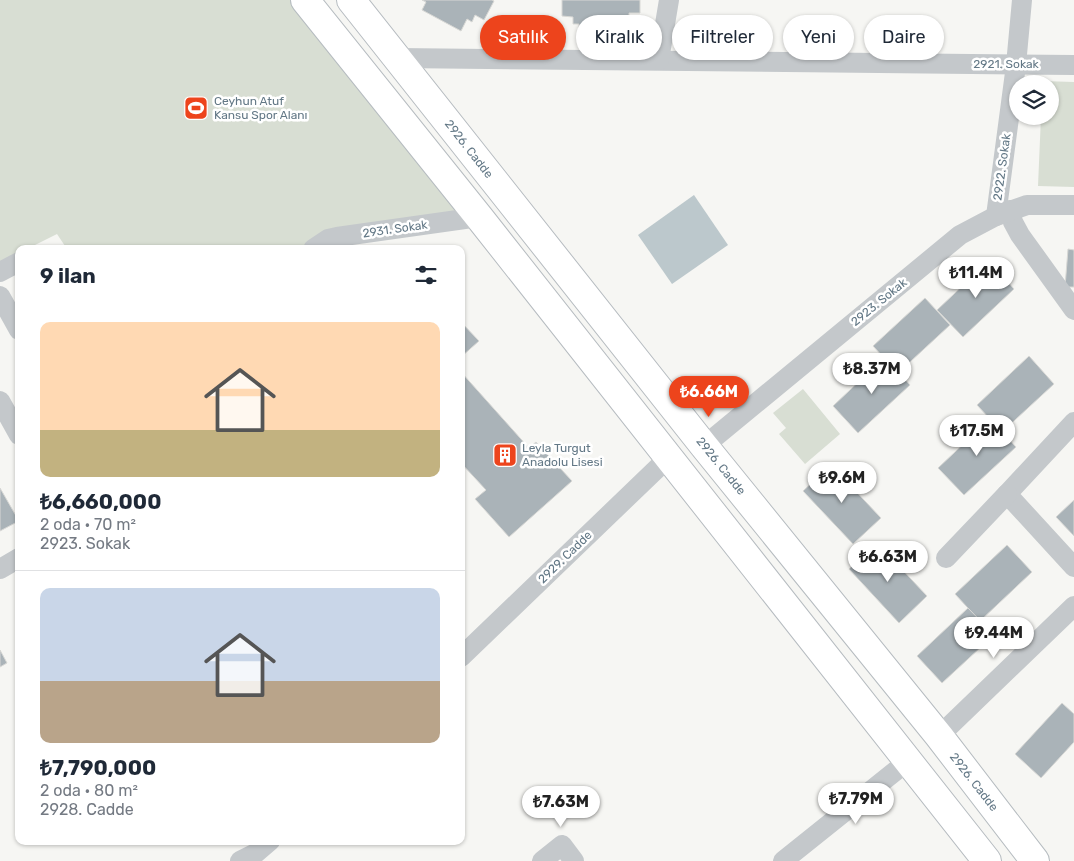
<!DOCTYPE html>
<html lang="tr">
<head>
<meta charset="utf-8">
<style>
	:root { --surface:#fff; --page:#f2f2f3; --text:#1f2937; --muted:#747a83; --line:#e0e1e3; --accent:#ed441c }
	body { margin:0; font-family:Rubik,sans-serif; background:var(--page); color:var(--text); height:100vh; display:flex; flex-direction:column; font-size:19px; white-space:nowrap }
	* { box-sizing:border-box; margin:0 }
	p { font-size:16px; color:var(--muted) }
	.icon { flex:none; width:28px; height:28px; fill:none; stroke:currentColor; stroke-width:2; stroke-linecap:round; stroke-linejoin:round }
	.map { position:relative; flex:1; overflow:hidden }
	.drawer { position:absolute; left:15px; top:245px; width:450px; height:600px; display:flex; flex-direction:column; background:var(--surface); border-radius:10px; box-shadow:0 1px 4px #0004 }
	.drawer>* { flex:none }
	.top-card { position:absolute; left:480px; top:15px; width:475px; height:45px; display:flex; gap:10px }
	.fabs { position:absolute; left:1009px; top:75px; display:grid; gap:10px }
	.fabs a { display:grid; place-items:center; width:50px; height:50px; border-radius:50%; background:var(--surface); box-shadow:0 1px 4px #0004; font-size:25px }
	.price { position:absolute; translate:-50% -42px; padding:0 11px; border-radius:18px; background:#fff; color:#222; font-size:16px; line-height:32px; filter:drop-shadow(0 1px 2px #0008) }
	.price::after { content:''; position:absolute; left:50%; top:30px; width:15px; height:11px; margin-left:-8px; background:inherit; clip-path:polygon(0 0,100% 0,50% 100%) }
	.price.active { background:var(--accent); color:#fff }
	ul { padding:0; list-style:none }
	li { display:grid; align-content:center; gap:10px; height:265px; padding:0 25px }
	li+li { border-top:1px solid var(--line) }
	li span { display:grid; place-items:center; height:155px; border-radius:10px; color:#555 }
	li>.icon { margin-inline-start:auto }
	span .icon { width:90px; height:90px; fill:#fffc; stroke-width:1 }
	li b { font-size:21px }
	h2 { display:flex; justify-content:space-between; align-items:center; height:60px; padding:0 25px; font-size:21px }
	.pill { padding:0 18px; border-radius:22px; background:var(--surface); box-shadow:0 1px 4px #0004; font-size:18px; line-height:45px }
	.pill.active { background:var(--accent); color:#fff }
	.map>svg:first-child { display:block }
	.green { fill:#d8ded3 }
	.water { fill:#bcc8cc }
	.building { fill:#aab3b8; stroke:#d8d8d5 }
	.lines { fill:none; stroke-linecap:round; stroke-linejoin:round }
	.secondary-casing { stroke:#b6bcc0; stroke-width:30 }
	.street { stroke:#c4c8cb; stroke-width:20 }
	.secondary { stroke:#fff; stroke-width:28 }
	.labels { text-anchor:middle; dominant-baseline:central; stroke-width:5; stroke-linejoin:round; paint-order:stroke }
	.street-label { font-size:12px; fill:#637886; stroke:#fff }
	.poi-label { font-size:12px; fill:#637886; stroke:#fff; text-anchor:start }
</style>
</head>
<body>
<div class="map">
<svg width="1074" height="861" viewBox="0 0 1074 861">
	<rect width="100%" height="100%" fill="#f6f6f3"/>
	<g class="green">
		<path d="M0,0H305L479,217L313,249H67L57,234L27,249H19V253L0,262Z"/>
		<path d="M1042,81L1074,82V187L1038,186L1041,116H1050V84H1042Z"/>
		<path d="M803,389L840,434L805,464L779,434L786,428L773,413Z"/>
	</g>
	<path class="water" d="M694,195L728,245L672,284L638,235Z"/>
	<g class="building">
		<path d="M422,0H492L494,1L484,20L475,15L472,22L467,19L461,31L422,10L426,2Z"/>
		<path d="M562,0H640V13H629V20H624L623,33L579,32V24H573V17L562,16Z"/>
		<path d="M1068,249L1074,250V287H1065Z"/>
		<path d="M989,261L1014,289L963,337L937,310Z"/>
		<path d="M925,298L950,325L898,373L873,346Z"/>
		<path d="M461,322L479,341L461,357Z"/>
		<path d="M1029,356L1054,384L1002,432L977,405Z"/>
		<path d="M885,357L910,385L858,433L833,406Z"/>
		<path d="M461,372L529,448L536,442L572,481L509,537L475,499L486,490L461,463Z"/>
		<path d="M990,419L1016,447L964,495L938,468Z"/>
		<path d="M831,465L881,518L853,544L803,491Z"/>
		<path d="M0,488L19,521L0,531Z"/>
		<path d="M1074,500V536L1056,517Z"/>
		<path d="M877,543L927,596L899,623L849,569Z"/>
		<path d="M1007,545L1032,572L980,621L955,594Z"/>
		<path d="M968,608L994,635L942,683L917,656Z"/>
		<path d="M0,650L7,663L0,667Z"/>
		<path d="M1062,703L1074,714V742L1041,778L1015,754Z"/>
	</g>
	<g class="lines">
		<g class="secondary-casing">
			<g id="secondary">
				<path d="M305,0L479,217L987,861"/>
				<path d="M351,0L704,446L939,736L1035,861"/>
			</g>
		</g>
		<g class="street">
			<path d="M398,58L1074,65"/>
			<path d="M659,60L669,0"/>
			<path d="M1010,210L1013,222L1020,235L1074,310"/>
			<path d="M996,216L1016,65L1022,0"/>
			<path d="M313,249L328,239L337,237L479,217"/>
			<path d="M0,272L19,262"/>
			<path d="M0,296L19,330"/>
			<path d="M0,401L19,435"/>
			<path d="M1074,422L1007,494L1074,567"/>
			<path d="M704,446L960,235L996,216L1027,205H1074"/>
			<path d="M946,558L1007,494"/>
			<path d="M0,569L19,558"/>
			<path d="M461,657L669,457"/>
			<path d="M939,736L1074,606"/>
			<path d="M240,861L256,853L270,841"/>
			<path d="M542,861L562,845L574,861"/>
			<path d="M783,861L908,761"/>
		</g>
		<use href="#secondary" class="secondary"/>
	</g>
	<defs>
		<g id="stadium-square" transform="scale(1.25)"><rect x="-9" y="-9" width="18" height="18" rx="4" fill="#ed441c" stroke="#fff"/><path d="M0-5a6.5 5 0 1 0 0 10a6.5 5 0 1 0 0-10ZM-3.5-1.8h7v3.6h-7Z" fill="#fff"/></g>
		<g id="building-square" transform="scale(1.25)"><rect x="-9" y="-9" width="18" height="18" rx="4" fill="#ed441c" stroke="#fff"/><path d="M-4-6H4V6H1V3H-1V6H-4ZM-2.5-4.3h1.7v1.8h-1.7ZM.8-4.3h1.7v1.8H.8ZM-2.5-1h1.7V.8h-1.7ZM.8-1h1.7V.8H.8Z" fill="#fff"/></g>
	</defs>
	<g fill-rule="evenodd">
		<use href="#stadium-square" x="196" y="108"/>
		<use href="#building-square" x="505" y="455"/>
	</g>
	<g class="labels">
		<g class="street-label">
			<text x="1006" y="64">2921. Sokak</text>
			<text transform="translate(469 149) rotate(52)">2926. Cadde</text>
			<text transform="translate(1002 167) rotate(-82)">2922. Sokak</text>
			<text transform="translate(395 229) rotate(-8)">2931. Sokak</text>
			<text transform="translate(879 302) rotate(-39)">2923. Sokak</text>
			<text transform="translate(721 466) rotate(51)">2926. Cadde</text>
			<text transform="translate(565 557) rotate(-44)">2929. Cadde</text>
			<text transform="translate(974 782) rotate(52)">2926. Cadde</text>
		</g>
		<g class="poi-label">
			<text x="214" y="101">Ceyhun Atuf<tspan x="214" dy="14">Kansu Spor Alanı</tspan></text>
			<text x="522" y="448">Leyla Turgut<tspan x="522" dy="14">Anadolu Lisesi</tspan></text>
		</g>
	</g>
</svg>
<div class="fabs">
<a><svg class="icon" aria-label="layers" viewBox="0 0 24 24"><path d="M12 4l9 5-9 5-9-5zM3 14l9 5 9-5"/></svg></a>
</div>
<b class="price" style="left:976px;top:299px">₺11.4M</b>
<b class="price" style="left:872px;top:395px">₺8.37M</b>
<b class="price active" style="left:709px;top:418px">₺6.66M</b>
<b class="price" style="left:977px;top:457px">₺17.5M</b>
<b class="price" style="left:842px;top:504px">₺9.6M</b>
<b class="price" style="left:888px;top:583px">₺6.63M</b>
<b class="price" style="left:994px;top:659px">₺9.44M</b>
<b class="price" style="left:856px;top:825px">₺7.79M</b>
<b class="price" style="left:561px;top:828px">₺7.63M</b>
<div class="top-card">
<a class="pill active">Satılık</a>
<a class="pill">Kiralık</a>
<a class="pill">Filtreler</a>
<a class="pill">Yeni</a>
<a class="pill">Daire</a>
</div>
<section class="drawer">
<h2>9 ilan<svg class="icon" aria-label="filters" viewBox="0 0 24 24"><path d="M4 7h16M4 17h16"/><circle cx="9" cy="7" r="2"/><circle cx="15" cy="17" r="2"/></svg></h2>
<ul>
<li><span style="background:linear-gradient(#ffd9b3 70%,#c2b280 0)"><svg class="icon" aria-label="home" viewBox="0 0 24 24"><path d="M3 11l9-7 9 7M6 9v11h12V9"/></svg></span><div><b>₺6,660,000</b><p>2 oda · 70 m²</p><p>2923. Sokak</p></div></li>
<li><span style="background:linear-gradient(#c9d6e8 60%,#b9a48a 0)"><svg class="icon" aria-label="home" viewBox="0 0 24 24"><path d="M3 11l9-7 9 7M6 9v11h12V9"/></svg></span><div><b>₺7,790,000</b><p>2 oda · 80 m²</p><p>2928. Cadde</p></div></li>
</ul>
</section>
</div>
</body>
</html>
